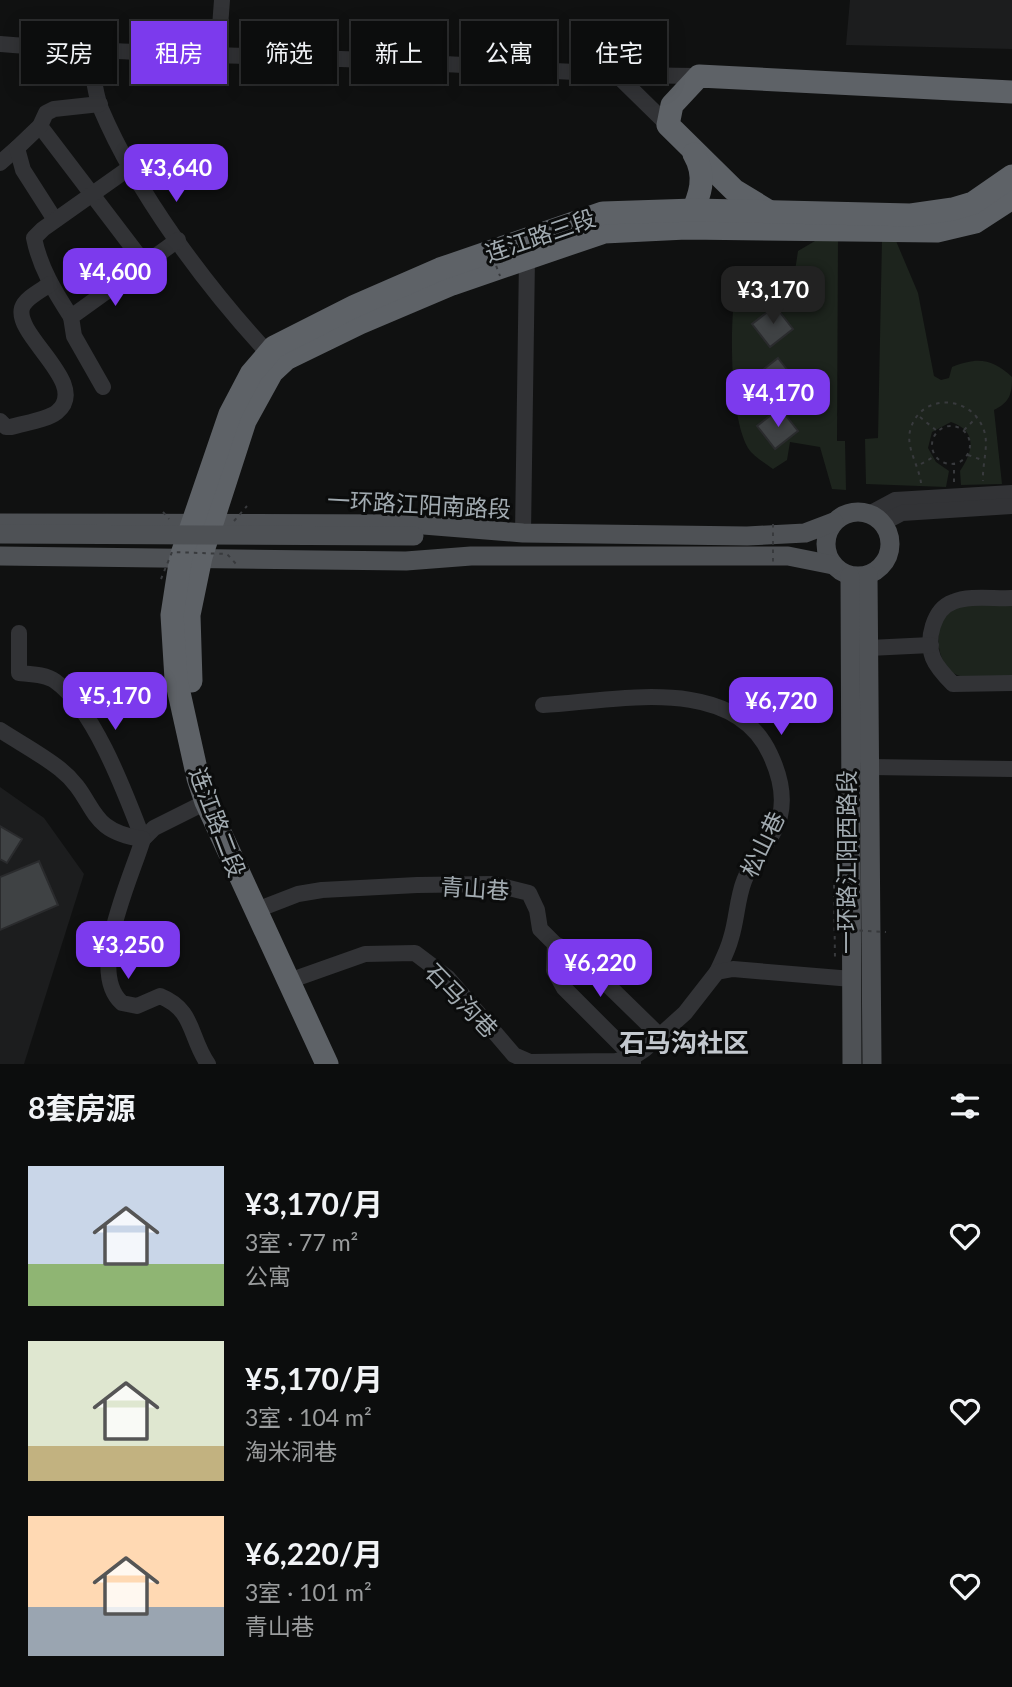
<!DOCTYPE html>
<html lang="zh">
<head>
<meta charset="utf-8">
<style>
	:root { --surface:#0c0d0d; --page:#151616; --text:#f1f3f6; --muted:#9a9c9d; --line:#2c2d2e; --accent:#7c3aed }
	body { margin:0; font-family:Lato,"Noto Sans SC",sans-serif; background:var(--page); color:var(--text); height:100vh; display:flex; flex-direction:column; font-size:26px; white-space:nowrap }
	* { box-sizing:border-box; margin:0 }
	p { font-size:23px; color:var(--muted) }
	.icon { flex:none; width:38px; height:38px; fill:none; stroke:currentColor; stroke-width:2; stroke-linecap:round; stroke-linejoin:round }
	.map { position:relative; height:1064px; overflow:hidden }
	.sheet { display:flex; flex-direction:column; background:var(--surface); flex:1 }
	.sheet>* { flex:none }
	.top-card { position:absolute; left:21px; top:21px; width:971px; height:63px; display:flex; gap:14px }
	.price { position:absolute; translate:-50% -60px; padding:0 16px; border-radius:14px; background:var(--accent); color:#fff; font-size:23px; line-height:46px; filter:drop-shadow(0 2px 4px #0008) }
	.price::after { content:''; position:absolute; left:50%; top:42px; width:21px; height:16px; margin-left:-10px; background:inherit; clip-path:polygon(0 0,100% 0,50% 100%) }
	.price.selected { background:#222; color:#fff }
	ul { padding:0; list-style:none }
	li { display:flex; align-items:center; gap:21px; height:175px; padding:0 28px }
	li span { display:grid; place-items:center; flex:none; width:196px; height:140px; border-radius:0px; color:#555 }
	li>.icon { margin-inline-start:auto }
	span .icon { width:84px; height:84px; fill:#fffc; stroke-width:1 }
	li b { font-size:30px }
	h2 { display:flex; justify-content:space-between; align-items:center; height:84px; padding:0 28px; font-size:30px }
	.chip { padding:0 24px; border-radius:0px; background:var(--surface); box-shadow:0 4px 18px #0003,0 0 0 2px var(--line); font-size:24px; line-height:63px }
	.chip.selected { background:var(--accent); color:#fff }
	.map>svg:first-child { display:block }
	.built { fill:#1c1d1e }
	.green { fill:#1d241d }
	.building { fill:#3f4244; stroke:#2a2b2d; stroke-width:2 }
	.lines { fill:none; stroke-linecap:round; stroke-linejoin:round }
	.path { stroke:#383a3d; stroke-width:2; stroke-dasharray:3.5 5; stroke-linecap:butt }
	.minor { stroke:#323336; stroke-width:16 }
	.major { stroke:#4e5155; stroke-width:19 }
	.highway { stroke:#5e6267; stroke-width:23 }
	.path-bridge { stroke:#383a3d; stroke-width:2; stroke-dasharray:3.5 5; stroke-linecap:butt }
	.major-bridge { stroke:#4e5155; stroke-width:19 }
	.labels { text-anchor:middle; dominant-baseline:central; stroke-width:6; stroke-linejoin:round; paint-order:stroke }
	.street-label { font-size:23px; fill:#a2abb1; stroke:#0b0c0c }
	.quarter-label { font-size:26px; font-weight:bold; fill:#c3c8ce; stroke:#0b0c0c }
</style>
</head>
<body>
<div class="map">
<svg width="1012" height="1064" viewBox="0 0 1012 1064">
	<rect width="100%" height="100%" fill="#101111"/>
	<g class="built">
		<path d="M850,0H1012V49L846,45Z"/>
		<path d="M0,787L44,818L84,874L24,1064H0Z"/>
	</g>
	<g class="green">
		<path d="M838,239L837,441H845L846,490L832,489L820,447L790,442L787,460L773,469C765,463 753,456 748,448C729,416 729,315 737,280L789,281L795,271L798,251L815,241Z"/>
		<path d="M882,239L896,241L918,293L934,376L941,380L949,378L952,367C977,357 992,358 1012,377C1012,394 1010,402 994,410L1002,484L961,485L960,471C973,452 978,431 951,422L932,432L928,448L936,462L949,471L946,487L866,484L865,439L878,438Z"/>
		<path d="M1012,603V676C996,676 972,681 957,675C936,666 930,622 953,610C969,602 993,604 1012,603Z"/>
	</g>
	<g class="building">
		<path d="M775,306L793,329L770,347L752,324Z"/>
		<path d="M778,358L796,381L773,399L755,376Z"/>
		<path d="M780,408L798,431L775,449L757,426Z"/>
		<path d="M0,826L22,839L7,863L0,859Z"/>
		<path d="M39,861L58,905L0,930V877Z"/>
	</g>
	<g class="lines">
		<g class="path">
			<path d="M920,417L937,431"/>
			<circle cx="951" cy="445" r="19"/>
			<path d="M964,430L977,417"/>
			<path d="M968,455L982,460"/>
			<path d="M921,464L935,456"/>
			<path d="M954,482V464"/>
			<path d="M921,483C919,466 906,448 910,431C919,393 970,394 983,428C990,443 982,463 983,481"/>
			<path d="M834,885L835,960"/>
		</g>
		<g class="minor">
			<path d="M0,44C130,54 261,56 392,61C495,66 597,76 699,76"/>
			<path d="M89,51C93,69 94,92 101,109C137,194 206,286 268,353"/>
			<path d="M218,54L222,0"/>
			<path d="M618,76L668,125"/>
			<path d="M40,126L145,264"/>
			<path d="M0,163L17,148"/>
			<path d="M55,220L23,170L17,148L40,126L46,113L54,109L100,104"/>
			<path d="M71,317C55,292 40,268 34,238L43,229L132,166"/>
			<path d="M103,387L74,336L71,317L178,240"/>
			<path d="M0,421L6,427H11C24,423 47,420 57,412C91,384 14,336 22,308C25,298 42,290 50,284"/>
			<path d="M869,514L895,500L1012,493"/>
			<path d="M883,523L902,513L1012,506"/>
			<path d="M523,533L527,258"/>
			<path d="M1012,598C994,599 969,595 953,602C933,609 926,640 933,658C937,668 946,677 953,684L1012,683"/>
			<path d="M19,633V673C30,674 46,674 55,681C94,708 126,795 143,839L154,828L206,802"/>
			<path d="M869,648L931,645"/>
			<path d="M543,705C615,701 733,673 770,754C779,773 785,795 780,816C774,840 752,858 744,881C737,899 737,919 731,938C728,950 722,961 717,972"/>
			<path d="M0,730C20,743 41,754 60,769C98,799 84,831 143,839C131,879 86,971 122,1003L137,1006L160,996C195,1010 189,1037 208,1064"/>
			<path d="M870,767L1012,769"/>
			<path d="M267,906L298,894L322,890L417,885L493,884L529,893L537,910L540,929L555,944L576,954L660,1036"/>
			<path d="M555,944L554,970L564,988L633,1057V1064"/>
			<path d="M286,982L365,954L415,953L448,978L514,1055L530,1062L616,1061L633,1057L645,1049L685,1013L717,972L733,969L852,979"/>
		</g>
		<g class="major">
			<circle cx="858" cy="544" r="32"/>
			<path d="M0,523L411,524L523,533L747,536L805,533L834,522"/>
			<path d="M0,556L406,561L471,556H788L833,565"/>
			<path d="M868,575L872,1064"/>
			<path d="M850,576L852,1064"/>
		</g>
		<g class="highway">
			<path d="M770,212L734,190L668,125L672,105L699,76L1012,92"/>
			<path d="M689,221C699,197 708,178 694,154"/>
			<path d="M191,681L189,615L201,557L245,421L272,372L286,359L360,323L452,284L604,232L686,228L937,231L975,222L1012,198"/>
			<path d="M327,1064L206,802L198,778L176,679L172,615L176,589L181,557L230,414L251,374L274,347L355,306L440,269L603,213L694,210L911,215L953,209L973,203L1012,176"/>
		</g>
		<g class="path-bridge">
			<path d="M487,242L500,276"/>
			<path d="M163,512L169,519"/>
			<path d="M234,521L247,506"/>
			<path d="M773,524V564"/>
			<path d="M161,579L172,552L227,554L237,565"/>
			<path d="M834,929L886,932"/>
		</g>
		<path class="major-bridge" d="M0,534L414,536"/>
	</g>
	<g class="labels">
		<g class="street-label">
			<text transform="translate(540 235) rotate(-19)">连江路三段</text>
			<text transform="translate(419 504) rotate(3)">一环路江阳南路段</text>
			<text transform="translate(218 822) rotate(69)">连江路二段</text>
			<text transform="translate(762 844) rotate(-64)">松山巷</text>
			<text transform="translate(846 862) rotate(-90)">一环路江阳西路段</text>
			<text transform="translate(475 888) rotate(4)">青山巷</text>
			<text transform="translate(462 1000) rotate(46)">石马沟巷</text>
		</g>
		<g class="quarter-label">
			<text x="684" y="1042">石马沟社区</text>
		</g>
	</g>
</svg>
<b class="price" style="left:176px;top:204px">¥3,640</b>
<b class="price" style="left:115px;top:308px">¥4,600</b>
<b class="price selected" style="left:773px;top:326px">¥3,170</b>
<b class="price" style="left:778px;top:429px">¥4,170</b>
<b class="price" style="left:115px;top:732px">¥5,170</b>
<b class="price" style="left:781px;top:737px">¥6,720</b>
<b class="price" style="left:128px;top:981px">¥3,250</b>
<b class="price" style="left:600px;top:999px">¥6,220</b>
<div class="top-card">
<a class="chip">买房</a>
<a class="chip selected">租房</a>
<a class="chip">筛选</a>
<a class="chip">新上</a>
<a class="chip">公寓</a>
<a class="chip">住宅</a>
</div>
</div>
<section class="sheet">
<h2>8套房源<svg class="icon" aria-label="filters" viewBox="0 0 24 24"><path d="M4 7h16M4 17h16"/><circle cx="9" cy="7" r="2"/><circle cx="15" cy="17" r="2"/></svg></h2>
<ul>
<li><span style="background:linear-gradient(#c9d6e8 70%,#8fb573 0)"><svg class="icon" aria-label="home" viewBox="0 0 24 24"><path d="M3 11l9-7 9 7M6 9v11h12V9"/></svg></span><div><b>¥3,170/月</b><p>3室 · 77 m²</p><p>公寓</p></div><svg class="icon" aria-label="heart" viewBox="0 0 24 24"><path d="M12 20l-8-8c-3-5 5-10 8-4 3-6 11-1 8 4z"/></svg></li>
<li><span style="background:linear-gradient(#dfe7d0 75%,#c2b280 0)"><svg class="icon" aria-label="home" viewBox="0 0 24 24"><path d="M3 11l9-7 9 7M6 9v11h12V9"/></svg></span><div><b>¥5,170/月</b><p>3室 · 104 m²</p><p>淘米洞巷</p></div><svg class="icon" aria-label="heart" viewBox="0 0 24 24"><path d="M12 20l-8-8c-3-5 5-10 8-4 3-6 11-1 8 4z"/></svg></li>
<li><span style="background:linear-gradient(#ffd9b3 65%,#9aa5b1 0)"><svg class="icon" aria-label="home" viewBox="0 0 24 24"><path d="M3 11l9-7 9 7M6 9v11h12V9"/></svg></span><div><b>¥6,220/月</b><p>3室 · 101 m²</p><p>青山巷</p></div><svg class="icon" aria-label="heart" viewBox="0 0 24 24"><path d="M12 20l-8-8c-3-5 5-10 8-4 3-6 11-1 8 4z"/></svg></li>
</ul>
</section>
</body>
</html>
